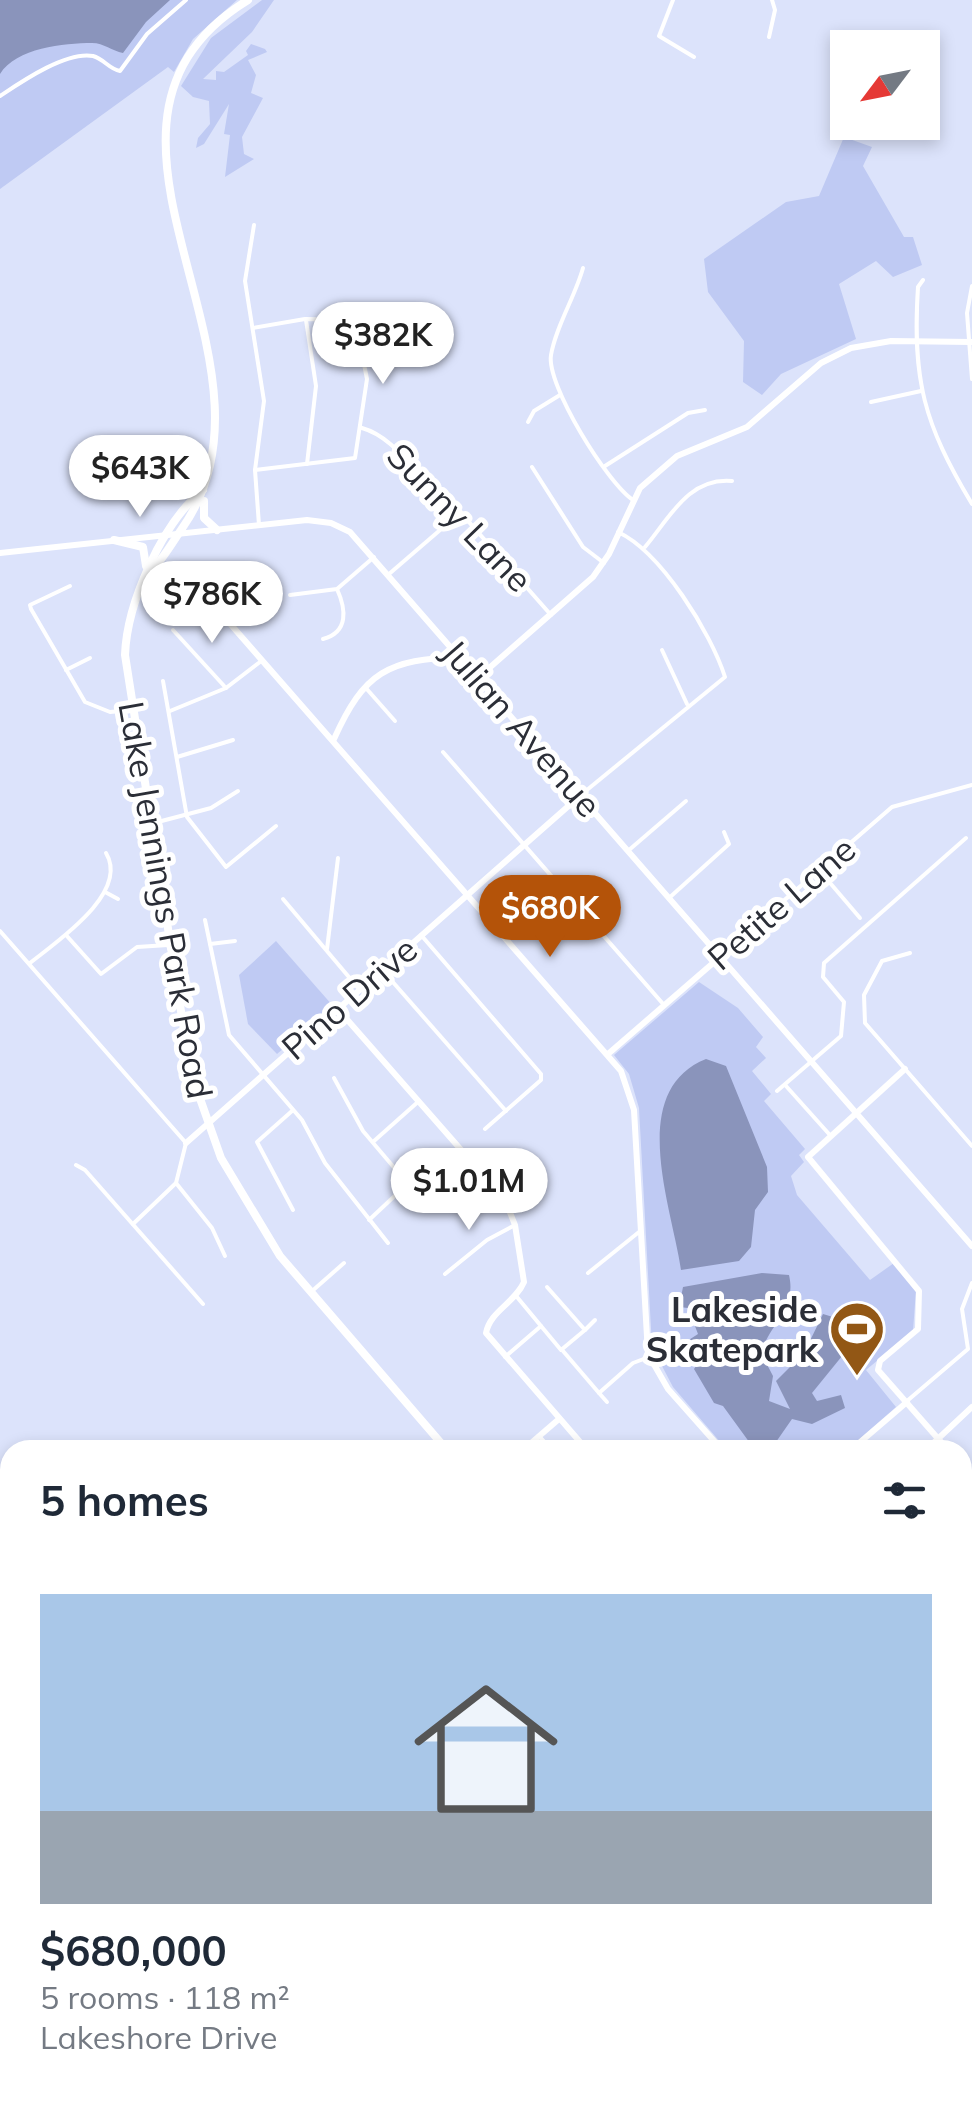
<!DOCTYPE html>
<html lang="en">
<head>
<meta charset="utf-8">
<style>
	:root { --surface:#fff; --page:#f2f2f3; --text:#1f2937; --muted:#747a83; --accent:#b45309 }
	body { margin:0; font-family:Mulish,sans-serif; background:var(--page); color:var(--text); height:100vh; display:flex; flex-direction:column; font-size:38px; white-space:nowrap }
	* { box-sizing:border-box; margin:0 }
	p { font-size:32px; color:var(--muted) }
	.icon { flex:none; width:55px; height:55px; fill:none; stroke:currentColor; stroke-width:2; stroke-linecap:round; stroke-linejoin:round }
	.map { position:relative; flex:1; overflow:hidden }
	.sheet { position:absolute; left:0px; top:1440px; width:972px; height:670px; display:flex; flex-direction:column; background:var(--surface); border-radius:30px 30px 0 0; box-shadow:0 5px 15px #0003 }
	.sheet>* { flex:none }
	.needle { width:65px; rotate:238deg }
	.fabs { position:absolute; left:830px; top:30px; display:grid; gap:20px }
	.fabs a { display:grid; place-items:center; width:110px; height:110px; border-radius:0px; background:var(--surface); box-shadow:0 5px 15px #0003; font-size:50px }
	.price { position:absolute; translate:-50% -85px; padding:0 22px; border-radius:35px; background:#fff; color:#222; font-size:32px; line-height:65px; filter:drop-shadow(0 2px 5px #0008) }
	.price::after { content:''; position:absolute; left:50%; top:60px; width:30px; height:22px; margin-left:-15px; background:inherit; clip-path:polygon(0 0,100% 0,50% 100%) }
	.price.active { background:var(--accent); color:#fff }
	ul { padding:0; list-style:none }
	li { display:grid; align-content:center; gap:20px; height:530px; padding:0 40px }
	li span { display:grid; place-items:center; height:310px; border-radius:0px; color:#555 }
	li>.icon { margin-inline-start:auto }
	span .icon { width:180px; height:180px; fill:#fffc; stroke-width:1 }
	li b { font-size:42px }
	h2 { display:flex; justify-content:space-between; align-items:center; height:120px; padding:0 40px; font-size:42px }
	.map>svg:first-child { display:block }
	.green { fill:#bfcaf3 }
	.forest { fill:#a8b3db }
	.water { fill:#8a94bb }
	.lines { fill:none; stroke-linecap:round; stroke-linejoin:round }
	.river { stroke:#8a94bb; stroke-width:8 }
	.street { stroke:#fff; stroke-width:4 }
	.secondary { stroke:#fff; stroke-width:6 }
	.primary { stroke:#fff; stroke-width:8 }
	.highway { stroke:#fff; stroke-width:9 }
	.labels { text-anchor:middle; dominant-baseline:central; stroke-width:10; stroke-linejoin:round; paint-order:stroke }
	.street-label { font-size:35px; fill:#2b2e37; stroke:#fff }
	.poi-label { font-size:35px; font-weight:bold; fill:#2b2e37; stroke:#fff; text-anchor:end }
</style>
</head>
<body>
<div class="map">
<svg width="972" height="2110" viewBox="0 0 972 2110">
	<rect width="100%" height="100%" fill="#dce3fb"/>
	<g class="green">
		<path d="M0,0H237L193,39L174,72L168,67L0,189Z"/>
		<path d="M262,0H274L252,32L203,79L216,80V71L224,72L248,55L246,51L251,44L265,49L267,52L248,60L256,75L251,93L263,98L242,137L244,154L254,159L225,177L230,135L224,134L229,104L204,144L196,148L198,138L210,124L209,101L193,97L181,86L211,38Z"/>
		<path d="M844,137L872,147L863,166L904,237H913L922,265L893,277L876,261L839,284L856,339L781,374L762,395L743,382L744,341L708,292L704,259L786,202L819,196Z"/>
		<path d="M276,941L333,1006L277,1054L248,1024L239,975Z"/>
		<path d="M699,982L738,1008L763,1037L756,1047L766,1058L752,1071L771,1094L764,1101L805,1149L799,1155L804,1162L791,1176L797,1195L870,1280L894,1263L916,1290L913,1331L866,1370L896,1407L847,1450H727L673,1387L652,1347L639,1108L629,1074L614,1055Z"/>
		<path d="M10,1600V1759L0,1760V1604Z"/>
		<path d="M10,1794V2068L0,2073V1804Z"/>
		<path d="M963,2021L972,2031V2110H897L910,2102L895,2100H962Z"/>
	</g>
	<path class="forest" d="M10,1759V1794L0,1804V1760Z"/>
	<g class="water">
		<path d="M0,0H170L146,22L123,53C112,51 104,43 92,43C64,43 16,48 0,74Z"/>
		<path d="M706,1059L726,1066L767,1167L768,1192L755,1210L751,1247L739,1261L681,1270C672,1207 626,1091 706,1059Z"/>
		<path d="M762,1273L789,1275C797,1309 770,1323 761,1353L773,1376L769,1401L790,1409L776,1381L804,1353L823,1314L846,1321L852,1329L851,1345L812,1393L817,1401L841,1395L845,1408L812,1424L792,1419L776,1442L780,1450H755L723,1406L714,1403L694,1369L701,1359L714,1357L713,1348L690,1346L683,1354L678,1347L698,1334L688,1308L679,1307L683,1287Z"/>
	</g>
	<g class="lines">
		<g class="river">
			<path d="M0,1796L10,1800"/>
			<path d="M962,2063L972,2067"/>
		</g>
		<g class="street">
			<path d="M673,0L659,36L694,57"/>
			<path d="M769,37L775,10L772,0"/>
			<path d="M0,96C21,82 66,51 93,56C104,59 109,69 120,71L147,34L186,0"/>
			<path d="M254,225L245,281L264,401L255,470L259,525"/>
			<path d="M583,268C575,297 556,326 551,355C546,385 608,484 633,500"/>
			<path d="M923,280L918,287C912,380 924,424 972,504"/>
			<path d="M972,286L967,313L972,379"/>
			<path d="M306,320L316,386L307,464"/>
			<path d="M253,328L305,319L355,320L367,379L355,458L255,470"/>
			<path d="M871,402L921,391"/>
			<path d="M528,422L534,411L560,395"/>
			<path d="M362,428C401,439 419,486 453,504L551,615"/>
			<path d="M605,466L688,413L705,410"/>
			<path d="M532,467L583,547L604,563"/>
			<path d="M645,547C669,519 688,477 732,481"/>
			<path d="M389,574L461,512"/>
			<path d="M70,586L30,605L31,609L85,702L110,712L132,710"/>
			<path d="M290,595L337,589L374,557"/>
			<path d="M173,630L226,688"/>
			<path d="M323,639C349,632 346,609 337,589"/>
			<path d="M662,650L687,704"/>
			<path d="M66,670L90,658"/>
			<path d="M163,681L187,817L226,867L276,826"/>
			<path d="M365,687L395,721"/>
			<path d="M170,711L226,688L260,662"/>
			<path d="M443,752L664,1005"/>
			<path d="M177,757L233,740"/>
			<path d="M582,794L725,677C711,633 661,552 618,532"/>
			<path d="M154,823L211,808L238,791"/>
			<path d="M629,850L686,801"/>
			<path d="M819,870L860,918"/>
			<path d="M105,892L118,899"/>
			<path d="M669,898L729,844L724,832"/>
			<path d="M283,899L359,989"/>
			<path d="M205,920L229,1035L302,1120L325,1163L388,1243"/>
			<path d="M0,931L186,1143L176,1183L133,1224"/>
			<path d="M66,935L101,974L137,947L168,945"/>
			<path d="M421,935L541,1074V1080L485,1129"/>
			<path d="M210,944L235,941"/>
			<path d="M327,949L338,858"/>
			<path d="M910,953L882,961L864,995L865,1023L972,1146"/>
			<path d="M721,955L892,807L972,785"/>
			<path d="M30,963C56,942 130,893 106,853"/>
			<path d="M384,972L506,1111"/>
			<path d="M334,1078L363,1131L408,1184"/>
			<path d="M786,1086L829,1134"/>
			<path d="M777,1091L841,1036L844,1002L823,977L824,963L966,838"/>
			<path d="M292,1111L257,1142L293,1210"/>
			<path d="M374,1141L419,1101"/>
			<path d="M76,1165L85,1170L203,1304"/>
			<path d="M176,1183L212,1228L225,1256"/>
			<path d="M369,1220L417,1175"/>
			<path d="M588,1273L639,1232"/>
			<path d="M445,1274L487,1240L515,1225"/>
			<path d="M311,1292L344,1263"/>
			<path d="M541,1326L561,1350L585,1330L547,1287"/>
			<path d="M585,1330L595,1320"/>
			<path d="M563,1351L599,1393"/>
			<path d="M505,1357L541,1326L517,1297"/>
			<path d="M907,1401L968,1349L962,1309L972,1283"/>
			<path d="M607,1402L599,1393L633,1363L649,1357"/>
			<path d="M539,1436L552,1450"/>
			<path d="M962,1505L972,1497"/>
			<path d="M962,1727L972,1737"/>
			<path d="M402,2110L403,2100"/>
		</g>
		<g class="secondary">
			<path d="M0,553L307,520L331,523L350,532L972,1246"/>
			<path d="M184,571L621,1071L634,1110L648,1354L668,1389L722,1450"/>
			<path d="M479,677L593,577L609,554L640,488L677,456L747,427L821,363L851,348L891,341L972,342"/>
			<path d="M334,739C364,672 388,659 461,657"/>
			<path d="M337,1008L505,1200L515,1225L524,1282C515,1303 490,1311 486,1333L587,1450"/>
			<path d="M608,1054L720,957"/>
			<path d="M905,1069L808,1157L919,1291L918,1329L880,1361L878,1370L948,1450"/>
			<path d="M186,1143L581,795"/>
			<path d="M523,1450L559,1419"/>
			<path d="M851,1450L907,1402"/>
			<path d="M926,1450L972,1407"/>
			<path d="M962,1466L972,1477"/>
			<path d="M0,1597L10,1592"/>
			<path d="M962,1598L972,1609"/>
			<path d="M962,1724L972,1716"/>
			<path d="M962,1828L972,1834"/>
			<path d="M637,2100L638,2110"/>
		</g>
		<g class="primary">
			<path d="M203,490C162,523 127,603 125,655L186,1043L197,1090L221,1158L280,1256L447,1450"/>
			<path d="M204,501V518L217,530"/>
			<path d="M114,540L143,547L146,566"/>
			<path d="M146,575C161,563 172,543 183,527C300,359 43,126 248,0"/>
			<path d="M149,2110L158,2100"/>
		</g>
		<g class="highway">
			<path d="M962,1782L972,1789"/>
			<path d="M962,1806L972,1813"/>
		</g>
	</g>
	<defs>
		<g id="stadium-pin" transform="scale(2.875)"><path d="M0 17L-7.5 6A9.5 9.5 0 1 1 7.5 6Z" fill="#925715" stroke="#fff"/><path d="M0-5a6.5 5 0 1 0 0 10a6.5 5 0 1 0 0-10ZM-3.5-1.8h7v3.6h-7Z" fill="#fff"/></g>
	</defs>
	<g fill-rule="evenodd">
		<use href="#stadium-pin" x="857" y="1329"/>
	</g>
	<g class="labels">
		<g class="street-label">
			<text transform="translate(460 517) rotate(46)">Sunny Lane</text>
			<text transform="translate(522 728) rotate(49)">Julian Avenue</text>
			<text transform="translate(166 900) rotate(80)">Lake Jennings Park Road</text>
			<text transform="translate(781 903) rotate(-41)">Petite Lane</text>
			<text transform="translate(349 998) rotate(-41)">Pino Drive</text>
		</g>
		<g class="poi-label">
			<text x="818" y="1309">Lakeside<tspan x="818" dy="40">Skatepark</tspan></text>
		</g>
	</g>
</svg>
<div class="fabs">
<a><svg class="needle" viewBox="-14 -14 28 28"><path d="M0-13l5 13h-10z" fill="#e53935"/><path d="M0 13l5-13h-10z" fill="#747a83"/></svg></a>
</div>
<b class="price" style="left:383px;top:387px">$382K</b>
<b class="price" style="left:140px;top:520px">$643K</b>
<b class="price" style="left:212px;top:646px">$786K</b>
<b class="price active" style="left:550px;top:960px">$680K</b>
<b class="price" style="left:469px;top:1233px">$1.01M</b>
<section class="sheet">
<h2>5 homes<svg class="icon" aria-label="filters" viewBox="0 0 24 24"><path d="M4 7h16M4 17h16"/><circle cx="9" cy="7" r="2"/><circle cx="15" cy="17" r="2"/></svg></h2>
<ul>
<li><span style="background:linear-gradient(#a9c7e8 70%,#9aa5b1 0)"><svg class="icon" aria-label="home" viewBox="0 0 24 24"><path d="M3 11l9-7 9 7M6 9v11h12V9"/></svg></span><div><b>$680,000</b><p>5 rooms · 118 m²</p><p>Lakeshore Drive</p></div></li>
</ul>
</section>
</div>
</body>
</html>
